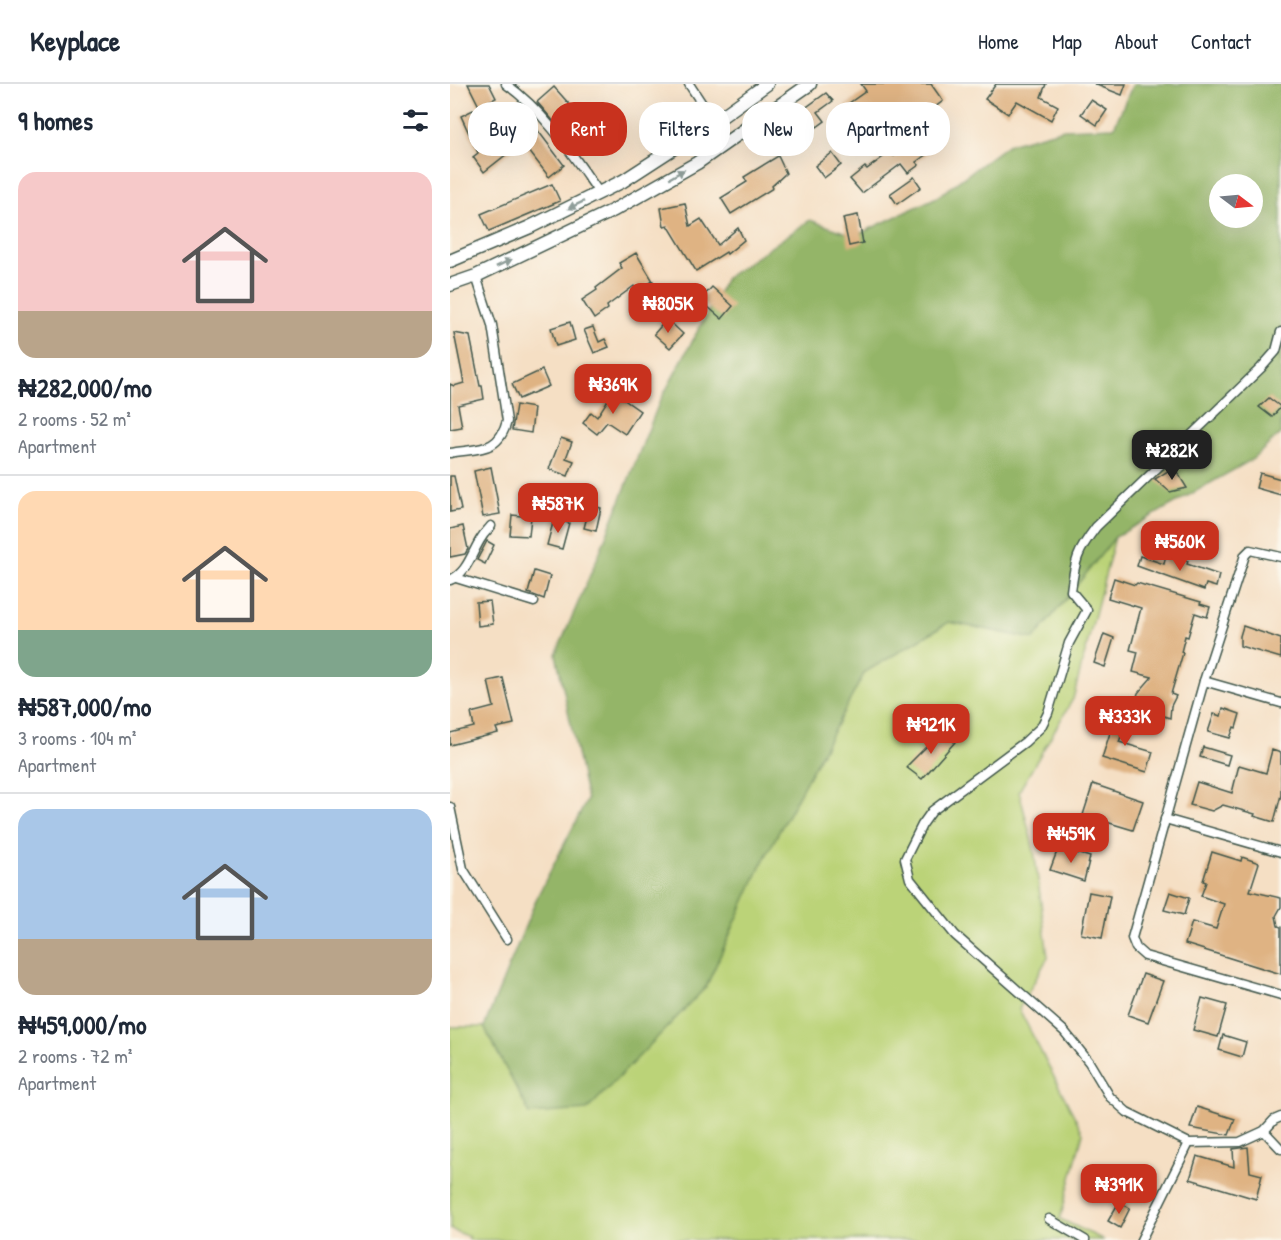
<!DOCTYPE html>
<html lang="en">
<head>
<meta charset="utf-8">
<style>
	:root { --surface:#fff; --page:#f6f6f7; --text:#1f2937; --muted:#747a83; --line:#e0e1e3; --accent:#c8321e }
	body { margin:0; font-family:"Patrick Hand",sans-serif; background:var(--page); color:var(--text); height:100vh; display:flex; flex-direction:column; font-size:22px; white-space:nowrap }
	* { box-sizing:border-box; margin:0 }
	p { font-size:20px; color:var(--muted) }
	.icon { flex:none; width:33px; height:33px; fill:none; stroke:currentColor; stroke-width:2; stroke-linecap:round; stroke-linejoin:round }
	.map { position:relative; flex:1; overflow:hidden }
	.panel { display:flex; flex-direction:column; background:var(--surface); width:450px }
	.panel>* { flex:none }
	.banner { position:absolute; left:18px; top:18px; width:570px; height:54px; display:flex; gap:12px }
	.needle { width:39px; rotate:106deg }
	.controls { position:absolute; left:759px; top:90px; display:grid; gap:12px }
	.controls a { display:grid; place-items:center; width:54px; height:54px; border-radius:50%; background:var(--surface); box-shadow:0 6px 24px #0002; font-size:30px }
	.price { position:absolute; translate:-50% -51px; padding:0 14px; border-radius:12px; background:var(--accent); color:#fff; font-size:20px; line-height:39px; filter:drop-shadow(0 2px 3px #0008) }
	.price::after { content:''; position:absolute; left:50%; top:36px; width:18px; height:14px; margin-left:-9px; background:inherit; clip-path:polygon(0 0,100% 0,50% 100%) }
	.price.on { background:#222; color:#fff }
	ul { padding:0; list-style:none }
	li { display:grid; align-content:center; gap:12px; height:318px; padding:0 18px }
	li+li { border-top:2px solid var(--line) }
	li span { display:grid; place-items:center; height:186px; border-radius:18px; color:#555 }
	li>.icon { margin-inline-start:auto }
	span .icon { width:108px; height:108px; fill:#fffc; stroke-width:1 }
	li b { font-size:26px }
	h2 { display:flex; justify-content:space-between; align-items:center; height:72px; padding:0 18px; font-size:26px }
	.pill { padding:0 21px; border-radius:24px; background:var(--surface); box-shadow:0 6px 24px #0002; font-size:21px; line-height:54px }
	.pill.on { background:var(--accent); color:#fff }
	header { display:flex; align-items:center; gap:36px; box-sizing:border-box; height:84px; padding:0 30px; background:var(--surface); border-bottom:2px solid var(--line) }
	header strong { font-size:28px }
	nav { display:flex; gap:33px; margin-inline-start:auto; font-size:21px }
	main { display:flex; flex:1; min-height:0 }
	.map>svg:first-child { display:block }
	.green { fill:#bbd378; stroke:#6d8856; stroke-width:1.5 }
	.forest { fill:#94b568; stroke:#5a794e; stroke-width:1.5; fill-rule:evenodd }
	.building { fill:#dfb383 }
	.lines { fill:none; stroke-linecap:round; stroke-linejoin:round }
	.street-casing { stroke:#3f554a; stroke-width:11 }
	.secondary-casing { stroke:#3f554a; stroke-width:15 }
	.street { stroke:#fff; stroke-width:8 }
	.secondary { stroke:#fff; stroke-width:12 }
	.oneway { fill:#8f9e9a }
</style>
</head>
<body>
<header>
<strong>Keyplace</strong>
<nav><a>Home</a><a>Map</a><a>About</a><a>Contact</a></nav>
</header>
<main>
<section class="panel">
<h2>9 homes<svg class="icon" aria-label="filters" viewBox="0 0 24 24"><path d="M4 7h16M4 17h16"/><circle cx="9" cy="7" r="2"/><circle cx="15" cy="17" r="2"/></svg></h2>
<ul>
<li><span style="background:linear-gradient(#f6c9c9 75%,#b9a48a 0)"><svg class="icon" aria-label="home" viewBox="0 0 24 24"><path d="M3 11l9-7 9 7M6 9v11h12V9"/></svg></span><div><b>₦282,000/mo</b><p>2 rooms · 52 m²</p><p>Apartment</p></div></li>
<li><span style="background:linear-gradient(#ffd9b3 75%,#7fa58c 0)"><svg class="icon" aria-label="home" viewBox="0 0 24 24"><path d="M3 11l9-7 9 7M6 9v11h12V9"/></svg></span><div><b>₦587,000/mo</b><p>3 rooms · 104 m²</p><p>Apartment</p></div></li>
<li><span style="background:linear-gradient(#a9c7e8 70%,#b9a48a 0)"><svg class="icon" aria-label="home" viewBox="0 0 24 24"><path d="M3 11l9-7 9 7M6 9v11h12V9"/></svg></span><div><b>₦459,000/mo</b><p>2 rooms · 72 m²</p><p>Apartment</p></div></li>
</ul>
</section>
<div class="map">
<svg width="831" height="1156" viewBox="0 0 831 1156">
	<rect width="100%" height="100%" fill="#fbf7ec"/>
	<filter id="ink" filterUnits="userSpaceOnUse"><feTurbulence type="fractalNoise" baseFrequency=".0167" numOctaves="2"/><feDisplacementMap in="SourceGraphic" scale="12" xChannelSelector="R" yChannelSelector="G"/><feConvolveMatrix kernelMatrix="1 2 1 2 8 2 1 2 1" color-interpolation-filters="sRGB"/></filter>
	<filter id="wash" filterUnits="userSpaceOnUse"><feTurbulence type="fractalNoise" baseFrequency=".008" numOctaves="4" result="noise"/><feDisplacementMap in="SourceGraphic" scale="24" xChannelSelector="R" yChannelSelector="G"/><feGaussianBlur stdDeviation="1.35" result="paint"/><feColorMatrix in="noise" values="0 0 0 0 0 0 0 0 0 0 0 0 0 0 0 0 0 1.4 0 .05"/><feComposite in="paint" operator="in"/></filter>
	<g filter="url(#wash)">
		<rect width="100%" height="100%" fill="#f5dfc4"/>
		<path class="green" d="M665,453L623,615L569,707L584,766L598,873L569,925L633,1049L610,1135L654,1156H19V1153L0,1145V943H34L80,1030L256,903L311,781L415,588L499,538L584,555Z"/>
		<path class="forest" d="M683,0H831V349L803,375L665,453L584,555L499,538L415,588L311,781L256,903L137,1026L80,1030L34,943L88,811L137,716L106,570L147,475L209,319L276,194L360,136L405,152L487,113L559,60L614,45L664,43ZM770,100H802V134H770Z"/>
		<g id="blocks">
			<g class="building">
				<path d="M18,0H39L46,14L29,22Z"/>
				<path d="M411,0H481L493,17L473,32L472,30L457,42L467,55L481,44L492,59L466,78L469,81L458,89L451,80L412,109L400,95L415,83L417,85L440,68L444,72L457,63L441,43L421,58L395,22L416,7Z"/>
				<path d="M546,0H596L591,13L608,22L601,36L567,17L558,30L535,15Z"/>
				<path d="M644,0H676L672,11Z"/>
				<path d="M104,3L129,31L112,47L87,18Z"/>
				<path d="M376,9L383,17L368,28L375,37L367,43L354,25Z"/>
				<path d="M641,16L657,26L647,41L631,30Z"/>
				<path d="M23,26L39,61L77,32L114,81L99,93L72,58L34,88L23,73L28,69L11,32Z"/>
				<path d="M382,69L391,81L374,94L365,82Z"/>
				<path d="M328,72L336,89L322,102L323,104L281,130L271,114L297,98L294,93Z"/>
				<path d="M464,93L471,103L447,120L440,110Z"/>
				<path d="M102,100L110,117L39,147L31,130Z"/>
				<path d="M235,119L240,142L251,135L268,161L288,144L294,156L277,170L276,168L246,187L218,141L214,142L211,124Z"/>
				<path d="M408,131L413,159L399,162L393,134Z"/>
				<path d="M186,169L203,197L187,207L184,202L157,222L158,225L144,235L132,216L147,206L146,204L172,184L169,179Z"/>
				<path d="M262,203L283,222L272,235L250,216Z"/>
				<path d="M217,235L233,250L220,264L204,250Z"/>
				<path d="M120,238L125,256L106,262L101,244Z"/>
				<path d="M143,243L149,258L155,255L159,263L144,269L134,246Z"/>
				<path d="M4,249L20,252L30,302H32L34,315L8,321L12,343L0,345V300L4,302L14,299Z"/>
				<path d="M92,286L99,302L69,315L62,300Z"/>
				<path d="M163,308L190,327L175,350L157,338L147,350L133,339L141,328L147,333Z"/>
				<path d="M819,314L831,323L822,333L809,323Z"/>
				<path d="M66,321L84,324L81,349L62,346Z"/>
				<path d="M111,354L122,358L116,374L124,377L118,392L99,385Z"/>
				<path d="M41,383L50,430L33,433L24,387Z"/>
				<path d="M724,383L737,404L720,408L705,395Z"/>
				<path d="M810,389L831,395V411L806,404Z"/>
				<path d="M0,392H4L11,426L0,428Z"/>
				<path d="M91,406L108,409L104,430L87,427Z"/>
				<path d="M140,421L151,424L146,447L134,444Z"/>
				<path d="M62,431L81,433L79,452L60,451Z"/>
				<path d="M104,435L119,439L112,465L97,461Z"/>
				<path d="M13,442L18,465L15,470L0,473V445Z"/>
				<path d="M37,457L44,461L35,480L27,476Z"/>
				<path d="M716,471L738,477L737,480L769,491L766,503L756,500L754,506L687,482L690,472L714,480Z"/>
				<path d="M84,487L100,492L94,515L78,509Z"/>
				<path d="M664,494L685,501L687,499L751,518L750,520L760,523L757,533L745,529L738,553L735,552L731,568L733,569L721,610L726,612L721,622L720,634L684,623L688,609L702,593L683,588L688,568L680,566L691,524L658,514Z"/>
				<path d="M40,517L43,540L28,542L26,518Z"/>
				<path d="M793,542L831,555V574L790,562V552Z"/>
				<path d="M654,550L664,554L655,583L644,579Z"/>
				<path d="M53,594L64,640L46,644L48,649L0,661V649L24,643L21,629L44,623L38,597Z"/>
				<path d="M668,624L680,629L669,658L703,668L697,688L652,674Z"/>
				<path d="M773,624L790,630L786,644L784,643L780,654L758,648L764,630L771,632Z"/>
				<path d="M493,646L505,658L472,695L456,683Z"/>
				<path d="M753,663L780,671L777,681L750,673Z"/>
				<path d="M822,666L831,669V711L824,738L804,732L805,730L773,721L762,727L740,721L747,698L782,709L789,681L816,689Z"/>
				<path d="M643,700L693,717L683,746L633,731Z"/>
				<path d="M611,764L640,773L634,797L600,786L606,770Z"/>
				<path d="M762,768L791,777L792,773L809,779L800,807L831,814V823L826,832L828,842L831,843V890L735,860L742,838L766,845L774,820L751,812L756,798L753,797Z"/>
				<path d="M639,808L660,812L652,854L631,850Z"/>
				<path d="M720,808L739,814L734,831L714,826Z"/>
				<path d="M693,890L713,897L698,938L678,931Z"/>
				<path d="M752,914L777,921L768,953L743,946Z"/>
				<path d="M773,951L796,958L792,973L769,966Z"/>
				<path d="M747,1023L785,1035L779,1051L740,1044Z"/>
				<path d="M798,1063L800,1088L812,1091L806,1115L740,1095L747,1072L784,1083L783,1065Z"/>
				<path d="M669,1118L680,1124L670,1144L658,1137Z"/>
			</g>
		</g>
	</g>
	<g filter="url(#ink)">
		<use href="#blocks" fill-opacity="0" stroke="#3f554a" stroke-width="1.5"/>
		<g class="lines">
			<g class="street-casing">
				<g id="street">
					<path d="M56,0C96,29 122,70 150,110"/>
					<path d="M239,0L264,38"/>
					<path d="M831,248L826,267L811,284L646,443C627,468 625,476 621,507L637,526L619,559L598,629L591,643L575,658L482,727L472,741L455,775L460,795L505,851L614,947L639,978L660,1013L677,1028L739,1059L790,1058L814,1047L824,1036L831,1033"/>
					<path d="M0,369C28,364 49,369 57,337L42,241L26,192"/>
					<path d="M831,473L800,466L795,471L754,597L682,854L686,864L695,872L831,911"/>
					<path d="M6,494L84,518"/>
					<path d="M0,496C18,489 22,467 32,453C34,449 38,446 41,442"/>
					<path d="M754,597L831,619"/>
					<path d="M0,723L13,785L57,855"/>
					<path d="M715,735L831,768"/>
					<path d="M814,1047L831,1065"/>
					<path d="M599,1135L635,1156"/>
					<path d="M691,1156L739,1059"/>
				</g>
			</g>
			<g class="secondary-casing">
				<g id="secondary">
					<path d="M0,177L80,143L173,97L264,38L317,0"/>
					<path d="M0,201L26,192L164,126L247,79L360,0"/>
				</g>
			</g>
			<use href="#street" class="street"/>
			<use href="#secondary" class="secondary"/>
		</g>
		<defs><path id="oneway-solid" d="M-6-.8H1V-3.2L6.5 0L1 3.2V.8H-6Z" transform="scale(1.5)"/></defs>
		<g class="oneway">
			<use href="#oneway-solid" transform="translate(227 90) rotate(-30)"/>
			<use href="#oneway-solid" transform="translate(126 121) rotate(154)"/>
			<use href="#oneway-solid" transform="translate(54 179) rotate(-25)"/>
		</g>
	</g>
</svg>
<div class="controls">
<a><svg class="needle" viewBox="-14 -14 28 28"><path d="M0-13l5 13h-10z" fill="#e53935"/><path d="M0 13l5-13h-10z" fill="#747a83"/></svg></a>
</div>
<b class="price" style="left:218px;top:250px">₦805K</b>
<b class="price" style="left:163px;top:331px">₦369K</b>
<b class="price on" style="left:722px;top:397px">₦282K</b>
<b class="price" style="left:108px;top:450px">₦587K</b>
<b class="price" style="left:730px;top:488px">₦560K</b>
<b class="price" style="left:675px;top:663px">₦333K</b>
<b class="price" style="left:481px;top:671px">₦921K</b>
<b class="price" style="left:621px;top:780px">₦459K</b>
<b class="price" style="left:669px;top:1131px">₦391K</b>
<div class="banner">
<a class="pill">Buy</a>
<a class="pill on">Rent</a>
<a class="pill">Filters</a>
<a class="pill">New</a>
<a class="pill">Apartment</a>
</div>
</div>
</main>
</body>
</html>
